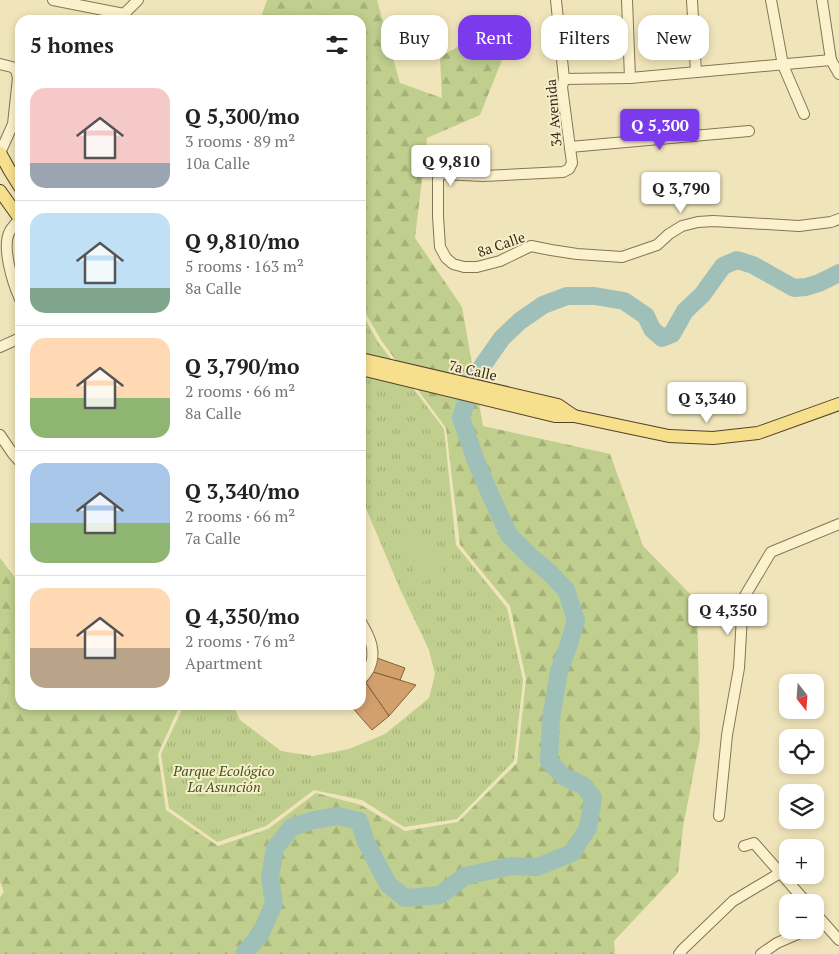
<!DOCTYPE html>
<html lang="en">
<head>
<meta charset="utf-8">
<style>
	:root { --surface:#fff; --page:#f2f2f2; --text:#222; --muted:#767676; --line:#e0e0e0; --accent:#7c3aed }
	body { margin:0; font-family:"PT Serif",serif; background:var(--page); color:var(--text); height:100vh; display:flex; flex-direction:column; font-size:19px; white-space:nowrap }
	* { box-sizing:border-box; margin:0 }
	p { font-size:16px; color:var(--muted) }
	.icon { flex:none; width:28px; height:28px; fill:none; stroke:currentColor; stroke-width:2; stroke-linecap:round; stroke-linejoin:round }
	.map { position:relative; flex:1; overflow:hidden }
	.drawer { position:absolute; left:15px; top:15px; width:351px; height:695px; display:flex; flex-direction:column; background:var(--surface); border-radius:15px; box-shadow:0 2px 8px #0003 }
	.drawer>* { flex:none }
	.guide { position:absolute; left:381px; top:15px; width:382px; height:45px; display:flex; gap:10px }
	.needle { width:32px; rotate:163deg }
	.fabs { position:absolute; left:779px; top:674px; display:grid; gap:10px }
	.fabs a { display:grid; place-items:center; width:45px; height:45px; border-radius:10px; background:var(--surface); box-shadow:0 2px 8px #0003; font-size:25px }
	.price { position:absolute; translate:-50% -42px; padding:0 11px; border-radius:5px; background:#fff; color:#222; font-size:16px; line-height:32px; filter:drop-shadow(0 1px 2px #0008) }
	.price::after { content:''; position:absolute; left:50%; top:30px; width:15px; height:11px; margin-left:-8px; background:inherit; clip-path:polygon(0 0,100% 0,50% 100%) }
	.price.current { background:var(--accent); color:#fff }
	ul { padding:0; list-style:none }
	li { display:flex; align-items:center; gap:15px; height:125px; padding:0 15px }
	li+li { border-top:1px solid var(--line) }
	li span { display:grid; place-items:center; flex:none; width:140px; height:100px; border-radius:15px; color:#555 }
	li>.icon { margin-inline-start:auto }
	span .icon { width:60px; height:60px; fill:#fffc; stroke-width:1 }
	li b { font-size:21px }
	h2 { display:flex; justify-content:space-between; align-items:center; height:60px; padding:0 15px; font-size:21px }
	.chip { padding:0 18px; border-radius:15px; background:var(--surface); box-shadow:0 2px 8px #0003; font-size:18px; line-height:45px }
	.chip.current { background:var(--accent); color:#fff }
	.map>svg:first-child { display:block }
	.grass { fill:url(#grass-tufts) }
	.forest { fill:url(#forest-firs) }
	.pitch { fill:#c0ce8e }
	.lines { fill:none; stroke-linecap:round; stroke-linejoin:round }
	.river { stroke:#9fc0b9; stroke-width:18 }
	.building { fill:#d1a06d; stroke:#875f38 }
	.minor-casing { stroke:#877454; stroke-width:12 }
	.major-casing { stroke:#544129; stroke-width:14 }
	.minor { stroke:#fbf1cd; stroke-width:10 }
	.major { stroke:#f7e08d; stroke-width:12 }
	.labels { text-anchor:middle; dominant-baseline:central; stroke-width:4; stroke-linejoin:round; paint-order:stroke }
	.street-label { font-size:14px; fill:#35291a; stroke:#f7eeca }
	.park-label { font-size:14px; font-style:italic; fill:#41531f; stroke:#f7eeca }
</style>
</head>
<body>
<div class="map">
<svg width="839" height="954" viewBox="0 0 839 954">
	<defs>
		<pattern id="grass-tufts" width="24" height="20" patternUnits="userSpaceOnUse" patternTransform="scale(1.25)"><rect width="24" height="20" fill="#c0ce8e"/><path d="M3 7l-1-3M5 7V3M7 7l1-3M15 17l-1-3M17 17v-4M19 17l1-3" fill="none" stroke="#a6b17a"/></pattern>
		<pattern id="forest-firs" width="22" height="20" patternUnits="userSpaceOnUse" patternTransform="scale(1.25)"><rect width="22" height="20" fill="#c0ce8e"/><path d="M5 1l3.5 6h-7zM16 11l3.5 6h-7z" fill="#a6b17a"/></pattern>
	</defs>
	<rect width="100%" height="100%" fill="#f0e5ba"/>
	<path class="grass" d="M361,312L378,342L444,429L456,545L507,608L523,680L514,761L457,819L404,827L362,800L314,790L266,826L217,842L169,808L161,754L184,705H233L240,720L281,751L313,756L349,749L385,734L429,698L435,674L429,650L400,589L365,506L361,499Z"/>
	<path class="forest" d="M267,0H377L400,83L442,98L440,57L473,38L502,60L480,115L427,138L415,238L462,307L483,426L610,454L643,546L697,601L700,739L683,827L678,873L614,941L615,954H0V897L4,892L0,882V558L20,584V705H180L158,754L166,810L218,846L268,829L316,793L361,805L405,831L458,822L517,763L526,679L510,606L460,545L446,428L381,340L361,305V20H260Z"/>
	<path class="pitch" d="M423,533L444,572L421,584L400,546Z"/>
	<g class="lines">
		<path class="river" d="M244,954L261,933L274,903L270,878L275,848L292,827L314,820L338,816L359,821L366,842L388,884L405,898L440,895L465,876L511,866L537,867L572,853L588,828L593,798L584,786L563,776L549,761L551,719L559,671L569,644L576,620L566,590L550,573L531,557L509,535L490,494L476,461L461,418L473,380L483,365L502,338L520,321L543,305L567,296H595L624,301L646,316L652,329L662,338L672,334L685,311L702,295L723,266L737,260L753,265L794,288L806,287L819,283L839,273"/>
	</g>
	<g class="building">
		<path d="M361,636L364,644L365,654L364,662L361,667Z"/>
		<path d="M377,658L405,668L400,680L373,672Z"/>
		<path d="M373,672L416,685L389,716L366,683Z"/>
		<path d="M366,683L389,716L372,730L350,705H361V686Z"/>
	</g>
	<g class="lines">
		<g class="minor-casing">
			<g id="minor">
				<path d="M53,0L124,14"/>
				<path d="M556,0L564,79L562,87L572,163L569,169L563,172L483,176L443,174L439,175L438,178V216L440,247L446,258L453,264L464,267H477L500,261L531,246L551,250L577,254L622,257L657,245L669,234L682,226L698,222L713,221L799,226L831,222L839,219"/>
				<path d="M627,0L630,78"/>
				<path d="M692,0L696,72"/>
				<path d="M771,0L783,65L804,114"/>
				<path d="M822,0L831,60L839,74"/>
				<path d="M121,20L124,14L138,0"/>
				<path d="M0,64L12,67L16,70L18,78L13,124L0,153"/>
				<path d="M564,79L630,78L831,60"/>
				<path d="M570,147L749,131"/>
				<path d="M20,219C16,223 12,227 10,231C1,246 13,284 20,299"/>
				<path d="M0,347L20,338"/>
				<path d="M0,435L13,454L20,462"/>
				<path d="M361,622C370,637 377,652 369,669C366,674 365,676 361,679"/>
				<path d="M719,816L727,735L739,668L743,599L771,552L839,524"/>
				<path d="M744,846L754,843L806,902"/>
				<path d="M815,913L839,940"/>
				<path d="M679,954L683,949L733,901L780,873"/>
				<path d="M761,954L777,943L807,930"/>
			</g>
		</g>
		<g class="major-casing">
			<g id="major">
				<path d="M0,153L10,171L20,187"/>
				<path d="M0,191L20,219"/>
				<path d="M361,359L558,405L574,416"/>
				<path d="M361,369L555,416H574L669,436L713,438L758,433L839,404"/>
			</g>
		</g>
		<use href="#minor" class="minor"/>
		<use href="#major" class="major"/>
	</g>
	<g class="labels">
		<g class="street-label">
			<text transform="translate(553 113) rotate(-95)">34 Avenida</text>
			<text transform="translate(501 244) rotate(-19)">8a Calle</text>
			<text transform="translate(473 370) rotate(13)">7a Calle</text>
		</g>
		<g class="park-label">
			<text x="224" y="770">Parque Ecológico<tspan x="224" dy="16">La Asunción</tspan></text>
		</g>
	</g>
</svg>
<div class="fabs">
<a><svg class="needle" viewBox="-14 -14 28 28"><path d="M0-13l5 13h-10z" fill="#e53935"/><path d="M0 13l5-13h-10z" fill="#767676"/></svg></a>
<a><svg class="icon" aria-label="locate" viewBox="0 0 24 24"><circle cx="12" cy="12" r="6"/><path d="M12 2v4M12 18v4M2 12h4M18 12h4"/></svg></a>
<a><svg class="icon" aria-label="layers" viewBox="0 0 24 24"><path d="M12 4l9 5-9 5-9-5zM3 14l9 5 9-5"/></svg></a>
<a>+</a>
<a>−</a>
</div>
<b class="price current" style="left:660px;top:151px">Q 5,300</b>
<b class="price" style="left:451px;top:187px">Q 9,810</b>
<b class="price" style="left:681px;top:214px">Q 3,790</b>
<b class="price" style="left:707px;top:424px">Q 3,340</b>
<b class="price" style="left:728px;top:636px">Q 4,350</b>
<div class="guide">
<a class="chip">Buy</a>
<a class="chip current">Rent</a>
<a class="chip">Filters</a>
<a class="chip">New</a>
</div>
<section class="drawer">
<h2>5 homes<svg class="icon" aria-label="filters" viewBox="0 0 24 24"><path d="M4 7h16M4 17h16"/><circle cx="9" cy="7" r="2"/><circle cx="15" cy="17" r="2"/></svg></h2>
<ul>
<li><span style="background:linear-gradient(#f6c9c9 75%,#9aa5b1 0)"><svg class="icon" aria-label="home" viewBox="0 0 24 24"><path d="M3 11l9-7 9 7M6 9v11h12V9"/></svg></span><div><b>Q 5,300/mo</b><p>3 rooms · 89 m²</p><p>10a Calle</p></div></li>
<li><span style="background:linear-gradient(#bfe0f5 75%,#7fa58c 0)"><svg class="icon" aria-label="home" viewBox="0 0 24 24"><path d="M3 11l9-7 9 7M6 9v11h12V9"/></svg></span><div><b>Q 9,810/mo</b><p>5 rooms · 163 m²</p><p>8a Calle</p></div></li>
<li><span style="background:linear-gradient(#ffd9b3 60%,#8fb573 0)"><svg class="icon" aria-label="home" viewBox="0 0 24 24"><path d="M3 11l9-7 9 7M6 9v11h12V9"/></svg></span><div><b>Q 3,790/mo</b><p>2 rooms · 66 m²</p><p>8a Calle</p></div></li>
<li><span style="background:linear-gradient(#a9c7e8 60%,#8fb573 0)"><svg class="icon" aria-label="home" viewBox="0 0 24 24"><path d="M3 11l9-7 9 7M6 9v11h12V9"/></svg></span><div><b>Q 3,340/mo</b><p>2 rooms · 66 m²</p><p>7a Calle</p></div></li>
<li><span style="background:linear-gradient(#ffd9b3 60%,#b9a48a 0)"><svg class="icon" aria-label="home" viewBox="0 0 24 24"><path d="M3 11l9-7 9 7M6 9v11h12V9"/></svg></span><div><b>Q 4,350/mo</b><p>2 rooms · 76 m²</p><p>Apartment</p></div></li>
</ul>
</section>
</div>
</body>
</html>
